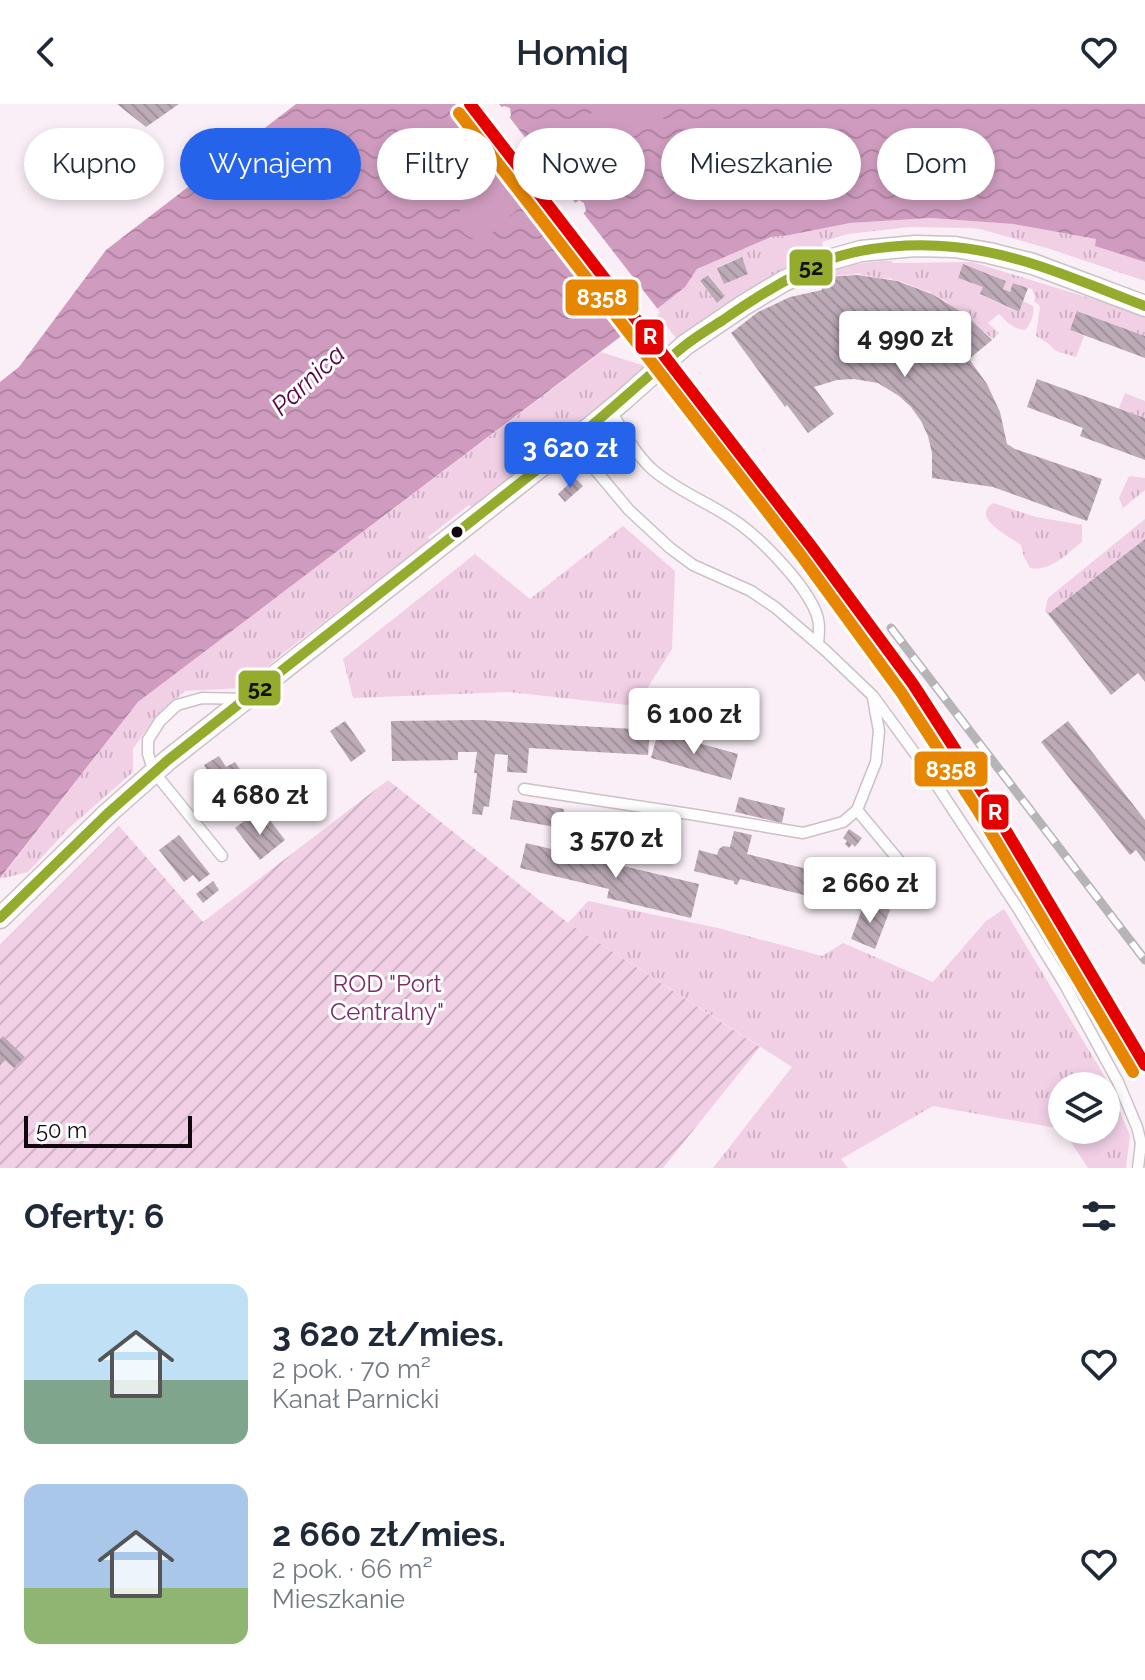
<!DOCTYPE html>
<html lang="pl">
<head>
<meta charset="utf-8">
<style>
	:root { --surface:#fff; --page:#f6f6f7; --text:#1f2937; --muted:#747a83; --accent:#2563eb }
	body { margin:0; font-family:Raleway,sans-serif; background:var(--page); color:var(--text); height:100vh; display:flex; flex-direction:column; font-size:30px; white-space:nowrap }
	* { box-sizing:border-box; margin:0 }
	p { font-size:26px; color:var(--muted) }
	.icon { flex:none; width:44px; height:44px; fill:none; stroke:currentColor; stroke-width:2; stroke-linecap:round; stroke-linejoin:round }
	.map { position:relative; height:1064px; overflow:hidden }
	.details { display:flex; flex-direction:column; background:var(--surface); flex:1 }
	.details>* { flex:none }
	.hud { position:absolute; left:24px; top:24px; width:1098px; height:72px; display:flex; gap:16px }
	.buttons { position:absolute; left:1048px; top:968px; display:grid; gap:16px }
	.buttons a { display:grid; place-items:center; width:72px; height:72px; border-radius:50%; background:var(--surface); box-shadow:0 4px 12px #0003; font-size:40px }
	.scale { position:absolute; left:24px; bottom:20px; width:168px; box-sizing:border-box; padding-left:8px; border:4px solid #11090e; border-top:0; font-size:22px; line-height:28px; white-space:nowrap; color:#11090e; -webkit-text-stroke:6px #fff; paint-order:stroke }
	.price { position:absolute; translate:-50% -68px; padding:0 18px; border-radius:8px; background:#fff; color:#222; font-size:26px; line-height:52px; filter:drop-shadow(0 2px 4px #0008) }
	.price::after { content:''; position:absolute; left:50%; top:48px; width:24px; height:18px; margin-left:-12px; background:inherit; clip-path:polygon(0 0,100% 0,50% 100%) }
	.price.selected { background:var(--accent); color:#fff }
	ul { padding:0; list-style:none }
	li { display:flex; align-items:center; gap:24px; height:200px; padding:0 24px }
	li span { display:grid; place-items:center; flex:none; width:224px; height:160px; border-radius:16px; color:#555 }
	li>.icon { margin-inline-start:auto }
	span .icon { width:96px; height:96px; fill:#fffc; stroke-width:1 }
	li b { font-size:34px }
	h2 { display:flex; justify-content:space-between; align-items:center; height:96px; padding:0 24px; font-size:34px }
	.tag { padding:0 28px; border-radius:36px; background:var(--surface); box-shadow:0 4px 12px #0003; font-size:28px; line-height:72px }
	.tag.selected { background:var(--accent); color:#fff }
	header { display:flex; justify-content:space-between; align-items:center; height:104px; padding:0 24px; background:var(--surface); font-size:36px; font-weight:600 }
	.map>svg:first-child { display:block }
	.grass { fill:url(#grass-tufts); fill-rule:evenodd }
	.garden { fill:url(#garden-furrows) }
	.water { fill:url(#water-waves); fill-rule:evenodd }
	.pier { fill:#faeff6; fill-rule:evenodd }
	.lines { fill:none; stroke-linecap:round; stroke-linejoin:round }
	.river { stroke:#cf9cbf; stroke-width:40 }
	.building { fill:url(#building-back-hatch) }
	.service-casing { stroke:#cbc1c7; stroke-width:13 }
	.minor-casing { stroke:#cbc1c7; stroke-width:23 }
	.service { stroke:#fefdfe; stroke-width:10 }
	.minor { stroke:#fefdfe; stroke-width:20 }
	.rail-casing { stroke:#b7b4b5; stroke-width:9 }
	.rail { stroke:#fff; stroke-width:6; stroke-dasharray:18; stroke-linecap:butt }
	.bus-1-casing { stroke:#fff; stroke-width:16 }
	.bus-1 { stroke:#94ab2e; stroke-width:10 }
	.rail-1-casing { stroke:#fff; stroke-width:18 }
	.rail-2-casing { stroke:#fff; stroke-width:18 }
	.rail-1 { stroke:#e50000; stroke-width:12 }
	.rail-2 { stroke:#e78701; stroke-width:12 }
	.bus-dot { fill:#11090e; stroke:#fff; stroke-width:3 }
	.labels { text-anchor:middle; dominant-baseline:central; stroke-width:6; stroke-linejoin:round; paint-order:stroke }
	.park-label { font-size:24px; fill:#7d2c68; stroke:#fff }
	.water-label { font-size:26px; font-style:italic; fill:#5a0448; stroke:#fff }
	.line-badge { stroke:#fff; stroke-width:3 }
	.badge-label { font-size:22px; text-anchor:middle; font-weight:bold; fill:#fff }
	.pale-badge-label { font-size:22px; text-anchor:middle; font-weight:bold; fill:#111 }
</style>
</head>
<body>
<header><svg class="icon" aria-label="back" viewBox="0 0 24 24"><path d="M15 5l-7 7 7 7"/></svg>Homiq<svg class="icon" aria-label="heart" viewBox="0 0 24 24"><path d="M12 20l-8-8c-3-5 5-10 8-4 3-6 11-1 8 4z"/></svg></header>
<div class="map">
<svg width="1145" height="1064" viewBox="0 0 1145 1064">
	<defs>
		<pattern id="grass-tufts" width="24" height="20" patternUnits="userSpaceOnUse" patternTransform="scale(2)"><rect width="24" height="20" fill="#f1d0e6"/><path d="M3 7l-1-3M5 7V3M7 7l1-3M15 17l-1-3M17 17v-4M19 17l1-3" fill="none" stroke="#ceb1c4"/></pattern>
		<pattern id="garden-furrows" width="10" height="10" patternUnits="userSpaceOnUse" patternTransform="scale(2)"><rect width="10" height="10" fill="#f1d0e6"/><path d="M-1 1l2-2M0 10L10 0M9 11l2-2" fill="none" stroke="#ceb1c4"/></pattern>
		<pattern id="water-waves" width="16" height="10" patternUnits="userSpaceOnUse" patternTransform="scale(2)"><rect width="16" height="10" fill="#cf9cbf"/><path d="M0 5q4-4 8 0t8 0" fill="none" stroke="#b185a3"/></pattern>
		<pattern id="building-back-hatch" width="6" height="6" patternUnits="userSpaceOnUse" patternTransform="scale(2)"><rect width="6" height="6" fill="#bcaab6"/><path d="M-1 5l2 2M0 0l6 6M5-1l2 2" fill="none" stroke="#a1919b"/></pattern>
	</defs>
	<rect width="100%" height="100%" fill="#faeff6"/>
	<g class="grass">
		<path d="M930,114L1013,120L1097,135L1096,142L1145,158V177L1050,145L980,125L969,124L910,123L847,130L822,138L824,149L678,236L657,211L660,209L657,205L684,183L697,165L771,133L850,119ZM741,153L748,169L724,179L718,163ZM709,171L725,192L716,198L700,178Z"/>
		<path d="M882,157H893L892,159L972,158L1106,199L1145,213V232L1078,207L1070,226L1084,232L1076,253L1056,247L1049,240L1036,232L1040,202L1034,197L1035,193L1032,185L1014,179L1010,188L1003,185L1006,177L963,160L958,174L983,183L981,191L1018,208L1023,197L1033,202C1035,209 1030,222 1025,226C1013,225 1007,218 999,210L988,219L999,229L993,235L971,218L963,208L962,209L948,200L947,198L932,190L931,188C918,186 910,179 897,177L896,175L895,177L890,174L885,175L884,173L883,175L866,171L865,172L859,169L852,171L847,170L846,171L830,172L828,171L823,173V171H820L838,162Z"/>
		<path d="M601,248L645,262L606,299L532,355L473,404L469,401L428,433L430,437L282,550L242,584L185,587L156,612L133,645V668L68,725L28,768L0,775L138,598Z"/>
		<path d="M1125,289L1145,297V314L1119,304Z"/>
		<path d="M1129,372L1145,374V386L1123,404L1119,394Z"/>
		<path d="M993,399L1036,413L1082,421V438C1066,450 1051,468 1030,464L1024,453L1021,441C1009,432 970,414 993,399Z"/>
		<path d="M1145,415V435L1048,510L1045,507L1048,494Z"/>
		<path d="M623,422L675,467L672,545L636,602L509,588L353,594L343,555L475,450L530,495Z"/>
		<path d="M588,797L718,824L822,852L843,839L933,878L986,817L1004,805L1105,973L1130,1031L1126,1064H1088L1063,1026H1106V982H1062V1025L933,1002L841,1055L848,1064H713L792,963L568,819Z"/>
	</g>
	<path class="garden" d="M388,676L568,819L760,943L663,1064H0V841L119,722L203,818Z"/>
	<path class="water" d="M296,0H1145V158L1095,142L1096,135L1013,120L930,114L850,119L789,131L771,133L697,165L685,183L657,205L138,598L0,774V278L19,263L106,146ZM504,2L510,4L511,12L481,35L474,32L472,25L473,22ZM534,49L547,70L525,85L511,63ZM579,96L584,99L586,107L556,131L548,129L547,122Z"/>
	<g class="pier">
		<path d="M456,0H499L504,6L476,26Z"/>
		<path d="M507,10L577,101L552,124L480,30ZM531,52L544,67L526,81L515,65Z"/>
		<path d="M581,106L660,208L632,229L554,127Z"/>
	</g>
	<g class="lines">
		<path class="river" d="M478,115L529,67L649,0"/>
	</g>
	<g class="building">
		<path d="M117,0H179L146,23Z"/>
		<path d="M742,153L748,170L724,180L717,164Z"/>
		<path d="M963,160L1006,177L1003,185L1010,188L1013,179L1028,184L1019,208L980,190L983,183L958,174Z"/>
		<path d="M708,171L725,192L717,199L700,177Z"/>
		<path d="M820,171H823V173L858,171L897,177L932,190L963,209L992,236L969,255L987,280L1000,308L1007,340L1015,345L1102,375L1087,417L993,383L932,374V349L928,332L921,317L911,303L899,292L878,279L854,275L837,276L814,283L834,310L808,329L787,301L785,303L731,229L758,208L790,193L822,186Z"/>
		<path d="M1077,207L1145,232V254L1070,226Z"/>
		<path d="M1037,275L1145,314V356L1080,332L1083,324L1027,303Z"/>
		<path d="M575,374L583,382L565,398L558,390Z"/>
		<path d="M1145,435V578L1138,569L1111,591L1048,510Z"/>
		<path d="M479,616L650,626L648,651L529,644L527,669L507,668L508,651L495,650L489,703L484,702L482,711L472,710L477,669H474L477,648H458V656L392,657L391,617Z"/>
		<path d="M345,617L366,647L351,658L330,627Z"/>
		<path d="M1068,617L1145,716V758L1136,746L1130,751L1041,638Z"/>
		<path d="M658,628L738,650L731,676L651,654Z"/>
		<path d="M219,652L226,663L235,658L245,673L226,684L217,669L211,673L204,661Z"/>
		<path d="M739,693L785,704L782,719L735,708Z"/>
		<path d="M513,696L564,705L561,724L510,715Z"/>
		<path d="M248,714L256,725L269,715L285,736L260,756L235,724Z"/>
		<path d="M849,725L862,734L855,743L852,740L849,744L845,740L847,737L843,734Z"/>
		<path d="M734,727L752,731L747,750L823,769L816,794L740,775L737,781L734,780V777L694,767L699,746L717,751L719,745L723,742L730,743Z"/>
		<path d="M179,731L210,770L199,778L193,771L184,778L159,746Z"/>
		<path d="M526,739L699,780L691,814L607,794L609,785L520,764Z"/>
		<path d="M213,777L219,786L203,799L196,790Z"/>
		<path d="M865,797L890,806L875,845L851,835Z"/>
		<path d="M3,932L25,953L14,964L5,956L0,961V935Z"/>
	</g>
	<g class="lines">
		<g class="service-casing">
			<g id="service">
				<path d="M611,307C623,327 635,350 653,366C680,389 713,400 741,421C765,439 811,486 818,515C820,523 819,531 818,539"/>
				<path d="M572,338L629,406L670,444L693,461L751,487L776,504L826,547L873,592L922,659L1019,806L1065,881L1118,978L1137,1023L1141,1039L1145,1044"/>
				<path d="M524,685L696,711L803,729L843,718L857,706L876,658L879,627L873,594"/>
				<path d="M857,706L916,777"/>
				<path d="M222,752L154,668L148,650V636L160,617L177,601L202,594L244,595"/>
				<path d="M1138,1064L1141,1039"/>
			</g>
		</g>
		<g class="minor-casing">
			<path id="minor" d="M0,814L107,710L168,656L572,338L622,297L685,241L744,201L784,177L829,156L861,147L915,142L955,143L989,149L1033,160L1145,202"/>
		</g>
		<use href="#service" class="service"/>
		<use href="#minor" class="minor"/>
		<g class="rail-casing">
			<path id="rail" d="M891,524L1145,856"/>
		</g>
		<use href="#rail" class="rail"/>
		<g class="bus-1-casing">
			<path id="bus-1" d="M0,814L107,710L168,656L572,338C610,307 645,274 683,243C695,233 709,225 723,216C756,193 791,171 828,156C865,142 915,139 954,143C1020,149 1084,179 1145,202"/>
		</g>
		<use href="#bus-1" class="bus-1"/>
		<g class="rail-1-casing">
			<path id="rail-1" d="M470,0L811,442L913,580L989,698L1145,961"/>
		</g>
		<g class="rail-2-casing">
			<path id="rail-2" d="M459,9L800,450L901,588L977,705L1133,968"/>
		</g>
		<use href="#rail-1" class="rail-1"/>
		<use href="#rail-2" class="rail-2"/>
	</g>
	<circle class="bus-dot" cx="457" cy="428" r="7"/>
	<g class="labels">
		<g class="park-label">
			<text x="387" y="879">ROD "Port<tspan x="387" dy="28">Centralny"</tspan></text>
		</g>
		<g class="water-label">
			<text transform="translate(308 276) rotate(-43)">Parnica</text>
		</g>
	</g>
	<g class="line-badge">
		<rect x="788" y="144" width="46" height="39" rx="8" fill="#94ab2e"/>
		<rect x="564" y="174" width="76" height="39" rx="8" fill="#e78701"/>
		<rect x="634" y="214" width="31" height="38" rx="8" fill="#e50000"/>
		<rect x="237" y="565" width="45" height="38" rx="8" fill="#94ab2e"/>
		<rect x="913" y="646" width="76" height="38" rx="8" fill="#e78701"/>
		<rect x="980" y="689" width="30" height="38" rx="8" fill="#e50000"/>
	</g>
	<g class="badge-label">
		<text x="602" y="201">8358</text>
		<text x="650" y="240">R</text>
		<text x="951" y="673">8358</text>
		<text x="995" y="716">R</text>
	</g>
	<g class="pale-badge-label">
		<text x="811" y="171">52</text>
		<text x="260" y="592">52</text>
	</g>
</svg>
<div class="buttons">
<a><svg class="icon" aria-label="layers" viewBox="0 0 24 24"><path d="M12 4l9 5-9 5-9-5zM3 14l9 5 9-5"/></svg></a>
</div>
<div class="scale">50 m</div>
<b class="price" style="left:905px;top:275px">4 990 zł</b>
<b class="price selected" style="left:570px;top:386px">3 620 zł</b>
<b class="price" style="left:694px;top:652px">6 100 zł</b>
<b class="price" style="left:260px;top:733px">4 680 zł</b>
<b class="price" style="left:616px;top:776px">3 570 zł</b>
<b class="price" style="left:870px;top:821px">2 660 zł</b>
<div class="hud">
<a class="tag">Kupno</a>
<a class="tag selected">Wynajem</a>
<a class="tag">Filtry</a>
<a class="tag">Nowe</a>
<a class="tag">Mieszkanie</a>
<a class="tag">Dom</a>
</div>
</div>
<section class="details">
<h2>Oferty: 6<svg class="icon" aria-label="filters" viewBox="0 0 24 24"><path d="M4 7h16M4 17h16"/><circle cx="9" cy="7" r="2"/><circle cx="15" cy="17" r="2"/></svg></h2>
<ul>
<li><span style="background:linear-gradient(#bfe0f5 60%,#7fa58c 0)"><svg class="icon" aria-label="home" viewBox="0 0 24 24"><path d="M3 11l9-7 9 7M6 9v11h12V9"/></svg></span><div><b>3 620 zł/mies.</b><p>2 pok. · 70 m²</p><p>Kanał Parnicki</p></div><svg class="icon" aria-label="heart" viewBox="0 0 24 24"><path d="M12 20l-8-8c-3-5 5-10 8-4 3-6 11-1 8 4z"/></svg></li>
<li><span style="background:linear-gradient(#a9c7e8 65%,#8fb573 0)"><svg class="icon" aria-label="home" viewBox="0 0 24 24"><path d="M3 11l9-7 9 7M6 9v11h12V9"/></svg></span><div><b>2 660 zł/mies.</b><p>2 pok. · 66 m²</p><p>Mieszkanie</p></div><svg class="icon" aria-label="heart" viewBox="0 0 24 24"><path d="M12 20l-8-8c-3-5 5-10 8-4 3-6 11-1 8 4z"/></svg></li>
</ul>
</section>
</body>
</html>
